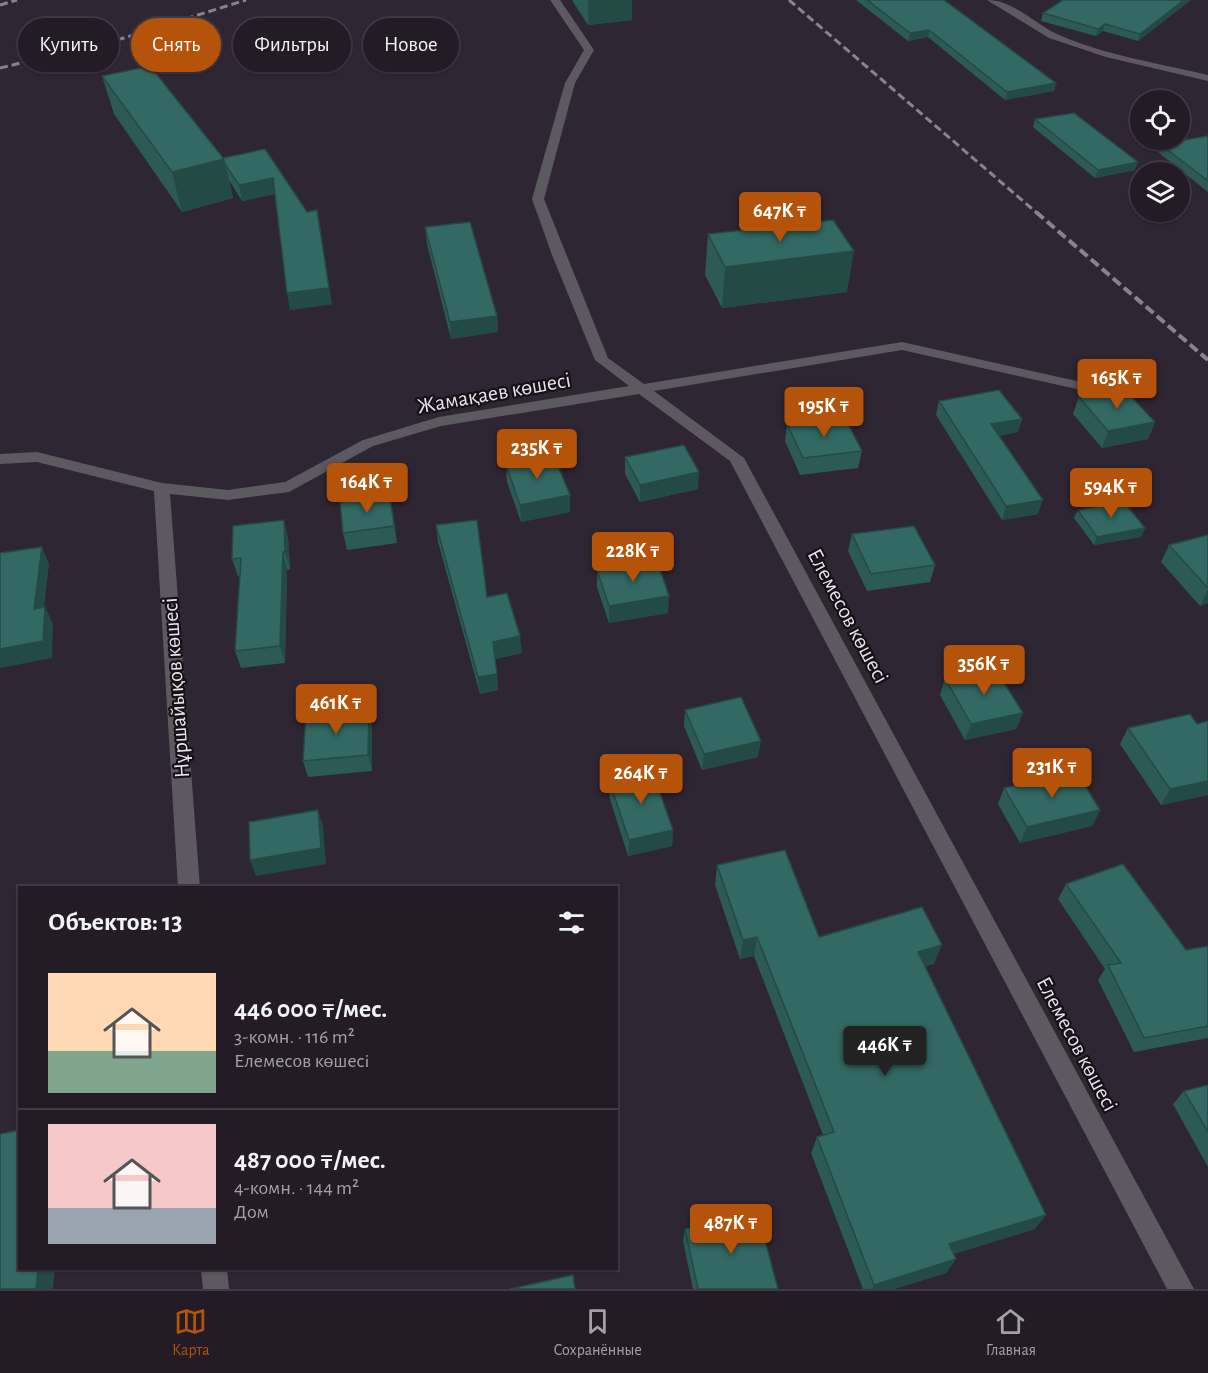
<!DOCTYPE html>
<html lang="ru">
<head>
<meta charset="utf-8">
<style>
	:root { --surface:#231c27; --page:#2b252f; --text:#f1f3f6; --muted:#a3a1a7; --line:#403a44; --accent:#b45309 }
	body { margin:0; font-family:"Alegreya Sans",sans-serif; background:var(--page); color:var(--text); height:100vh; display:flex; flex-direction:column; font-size:22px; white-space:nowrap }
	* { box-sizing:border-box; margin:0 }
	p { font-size:20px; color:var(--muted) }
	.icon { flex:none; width:33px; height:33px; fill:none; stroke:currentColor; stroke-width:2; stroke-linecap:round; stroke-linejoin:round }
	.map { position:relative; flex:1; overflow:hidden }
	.drawer { position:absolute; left:18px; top:886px; width:600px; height:384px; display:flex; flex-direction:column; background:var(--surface); border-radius:0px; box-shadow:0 2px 4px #0004,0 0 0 2px var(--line) }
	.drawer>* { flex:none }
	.hud { position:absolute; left:18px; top:18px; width:600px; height:54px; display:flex; gap:12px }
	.tools { position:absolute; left:1130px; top:90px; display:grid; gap:12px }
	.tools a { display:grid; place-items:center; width:60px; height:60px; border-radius:50%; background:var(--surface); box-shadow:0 2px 4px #0004,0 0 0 2px var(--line); font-size:30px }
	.price { position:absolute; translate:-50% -51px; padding:0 14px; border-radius:6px; background:var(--accent); color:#fff; font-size:20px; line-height:39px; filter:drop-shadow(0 2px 3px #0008) }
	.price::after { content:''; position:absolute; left:50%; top:36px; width:18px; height:14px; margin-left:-9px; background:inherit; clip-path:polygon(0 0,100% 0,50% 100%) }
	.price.current { background:#222; color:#fff }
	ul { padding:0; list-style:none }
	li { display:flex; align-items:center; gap:18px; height:150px; padding:0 30px }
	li+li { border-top:2px solid var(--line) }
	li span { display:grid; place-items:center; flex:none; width:168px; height:120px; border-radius:0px; color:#555 }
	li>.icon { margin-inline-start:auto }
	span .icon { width:72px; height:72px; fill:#fffc; stroke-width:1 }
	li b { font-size:26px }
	h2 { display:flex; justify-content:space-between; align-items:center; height:72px; padding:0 30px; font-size:26px }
	.tag { padding:0 21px; border-radius:27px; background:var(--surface); box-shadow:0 2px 4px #0004,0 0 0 2px var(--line); font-size:21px; line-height:54px }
	.tag.current { background:var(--accent); color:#fff }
	.dock { display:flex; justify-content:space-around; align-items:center; height:84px; border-top:2px solid var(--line); background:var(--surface); font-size:16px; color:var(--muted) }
	.dock a { display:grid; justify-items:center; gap:3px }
	.dock .current { color:var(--accent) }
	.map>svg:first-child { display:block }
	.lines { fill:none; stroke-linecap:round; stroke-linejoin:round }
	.lane { fill:#5d5960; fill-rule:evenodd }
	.street { fill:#5d5960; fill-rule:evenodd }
	.rail-far1 { stroke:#8a838f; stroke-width:3; stroke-dasharray:8 4; stroke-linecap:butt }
	.rail { stroke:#8a838f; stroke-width:4; stroke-dasharray:10 4.5; stroke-linecap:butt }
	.wall { fill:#2c5a55 }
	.shaded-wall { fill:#244a45 }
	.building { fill:#336963; stroke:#244a45; stroke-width:1.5 }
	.labels { text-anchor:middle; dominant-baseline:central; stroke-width:4.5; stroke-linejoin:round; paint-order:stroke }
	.street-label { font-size:22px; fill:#e9e4ed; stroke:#151117 }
</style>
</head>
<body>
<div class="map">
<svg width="1208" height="1289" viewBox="0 0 1208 1289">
	<rect width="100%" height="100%" fill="#2f2634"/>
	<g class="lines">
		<path class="lane" d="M987,0C1013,0 1034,23 1057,34C1103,55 1158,63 1208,75V81L1106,57L1049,38Z"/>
		<g class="street">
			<path d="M550,0H560L594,50L575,83L544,199L608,358L644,384L902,342L1081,382L1088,386L1081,390L902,350L654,391L744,458L1194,1289H1167L730,461L639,394L441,426L373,446L289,492L228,500L170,494L200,888H178L154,491L37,462L0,464V454L37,452L162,483L228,490L285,482L363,440L439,417L629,386L595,360L552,255L532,199L565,83L584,50Z"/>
			<path d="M201,1269H227L229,1289H203Z"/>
		</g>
		<g class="rail-far1">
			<path d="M789,0L1037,213"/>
			<path d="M0,5L17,0"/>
			<path d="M0,68L124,38L246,0"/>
		</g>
		<path class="rail" d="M1036,212L1208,360"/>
	</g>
	<g class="wall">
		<path d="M572,0H632V20L588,25Z"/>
		<path d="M856,0H944L1056,83L1054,91L1005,100L928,37L908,41Z"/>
		<path d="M1191,0L1138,41L1103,31L1096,36L1041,21L1043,13Z"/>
		<path d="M102,76L223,158L265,149L332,304L290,310L275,194L242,201L229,180L233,198L182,212L114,114Z"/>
		<path d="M1035,119L1135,170L1095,178L1033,127Z"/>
		<path d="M1208,136V192L1158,152L1160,144Z"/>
		<path d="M425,227L497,316L498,332L451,339L427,244Z"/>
		<path d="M708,234L847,292L722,308L705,275Z"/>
		<path d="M1079,397L1155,422L1148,439L1102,448L1073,414Z"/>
		<path d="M939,401L1022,419L1018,432L999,436L1038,514L1002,520L936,415Z"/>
		<path d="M787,424L862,451L858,468L800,475L785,441Z"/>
		<path d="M625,457L698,489L640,502L625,474Z"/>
		<path d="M506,465L570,512L521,522L507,482Z"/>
		<path d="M1078,510L1141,537L1094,545L1074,518Z"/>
		<path d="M393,513L397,543L347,550L343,533Z"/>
		<path d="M436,525L487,597L522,653L495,659L498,690L480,694L438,542Z"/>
		<path d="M852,534L935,565L930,582L867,591L848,551Z"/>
		<path d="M1208,535V603L1200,606L1161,562L1169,545Z"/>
		<path d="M288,537L290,569L287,570L285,663L241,668L235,651L240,576H238L232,559Z"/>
		<path d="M597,570L668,613L609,623L597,587Z"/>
		<path d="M945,678L1023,713L1016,729L965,740L940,695Z"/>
		<path d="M685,710L758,757L702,770L684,726Z"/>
		<path d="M1197,724L1208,795L1161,805L1120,744L1128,728Z"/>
		<path d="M372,725V771L308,777L303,761Z"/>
		<path d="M609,780L673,830L672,846L628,856L609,796Z"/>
		<path d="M1004,788L1100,810L1092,826L1020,843L998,804Z"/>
		<path d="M717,865L819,937L934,964L925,966L1035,1229L953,1254L956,1259L946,1273L894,1289H863L811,1153L817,1137L823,1135L754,956L740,959L715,885Z"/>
		<path d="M1066,884L1186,950L1208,946V1038L1134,1052L1098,980L1105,969L1058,899Z"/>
		<path d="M1208,1085V1167L1173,1104L1184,1091Z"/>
		<path d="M685,1229L778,1289H693L683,1241Z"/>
	</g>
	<g class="shaded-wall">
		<path d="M588,0H632V20L588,25Z"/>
		<path d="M1184,0H1191L1138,41L1140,34Z"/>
		<path d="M1105,24L1103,31L1096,36L1098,29Z"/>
		<path d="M929,30L928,37L908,41L910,33Z"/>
		<path d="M1056,83L1054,91L1005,100L1007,92Z"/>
		<path d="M224,159L233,198L182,212L172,172Z"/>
		<path d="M1138,162L1135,170L1095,178L1098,170Z"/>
		<path d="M273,178L276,194L242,201L239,185Z"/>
		<path d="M320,227L332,304L290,310L287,293Z"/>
		<path d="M854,251L847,292L722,308L725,267Z"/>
		<path d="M497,316L498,332L451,339L450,322Z"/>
		<path d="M1022,419L1018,432L988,438L991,424Z"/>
		<path d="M1155,422L1148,439L1102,448L1108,431Z"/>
		<path d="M699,472L698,489L640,502V485Z"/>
		<path d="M390,495L393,513L397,543L394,526Z"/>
		<path d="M570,495V512L521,522L520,505Z"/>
		<path d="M1043,500L1038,514L1002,520L1006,506Z"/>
		<path d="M284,520L288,537L290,569L285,552Z"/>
		<path d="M1145,528L1141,537L1094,545L1097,537Z"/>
		<path d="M42,547L49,564L42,625L34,609Z"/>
		<path d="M283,552L287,570L285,663L280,646Z"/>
		<path d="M1208,589V603L1200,606Z"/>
		<path d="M669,596L668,613L609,623V606Z"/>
		<path d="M45,607L53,624L52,658L0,668V649Z"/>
		<path d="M520,636L522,653L494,659L493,642Z"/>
		<path d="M497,674L498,690L480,694L478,677Z"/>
		<path d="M369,709L372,725V771L368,755Z"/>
		<path d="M1023,713L1016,729L965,740L971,724Z"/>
		<path d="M761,741L758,757L702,770L704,754Z"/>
		<path d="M1208,781V795L1161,805L1170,789Z"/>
		<path d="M318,810L323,826L326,864L256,876L250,860Z"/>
		<path d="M1100,810L1092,826L1020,843L1027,827Z"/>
		<path d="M673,830L672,846L628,856L629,840Z"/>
		<path d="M757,937L754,956L740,959L743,940Z"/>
		<path d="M942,945L934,964L911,970L918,952Z"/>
		<path d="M1046,1215L1035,1229L940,1258L949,1244Z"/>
		<path d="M956,1259L946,1273L894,1289H872L874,1285Z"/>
		<path d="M38,1269H55L53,1289H36Z"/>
	</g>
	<g class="building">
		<path d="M867,0H944L1056,83L1007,92L929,30L910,33Z"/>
		<path d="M1063,0H1184L1140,34L1105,24L1098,29L1043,13Z"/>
		<path d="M150,66L224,159L172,172L102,76Z"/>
		<path d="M1074,113L1138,162L1098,170L1035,119Z"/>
		<path d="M1208,136V181L1160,144Z"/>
		<path d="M265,149L307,212L317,210L329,288L287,293L273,178L239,185L225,164L223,158Z"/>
		<path d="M833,220L854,251L725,267L708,234Z"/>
		<path d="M470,222L497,316L450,322L425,227Z"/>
		<path d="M1124,389L1155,422L1108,431L1079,397Z"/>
		<path d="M999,390L1022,419L991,424L1043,500L1006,506L939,401Z"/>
		<path d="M845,418L862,451L803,458L787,424Z"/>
		<path d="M684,445L699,472L640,485L625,457Z"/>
		<path d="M554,456L570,495L520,505L506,465Z"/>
		<path d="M390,495L394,526L343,533L340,502Z"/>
		<path d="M1124,502L1145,528L1097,537L1078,510Z"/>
		<path d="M284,520L285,552H283L280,646L235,651L241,558L232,559L233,526Z"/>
		<path d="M477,520L487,597L507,593L520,636L493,642L497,674L478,677L436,525Z"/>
		<path d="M914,526L935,565L871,574L852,534Z"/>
		<path d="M1208,535V588L1169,545Z"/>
		<path d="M42,547L34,609L45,607L43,641L0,649V553Z"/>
		<path d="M657,560L669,596L609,606L597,570Z"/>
		<path d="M995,668L1023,713L971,724L945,678Z"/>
		<path d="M741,697L761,741L704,754L685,710Z"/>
		<path d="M369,709L368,755L303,761L306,714Z"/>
		<path d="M1190,714L1197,724L1208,721V781L1170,789L1128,728Z"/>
		<path d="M652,770L673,830L629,840L609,780Z"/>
		<path d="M1076,771L1100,810L1027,827L1004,788Z"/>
		<path d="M318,810L321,848L250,860L249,822Z"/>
		<path d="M785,850L819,937L922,907L942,945L918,952L1046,1215L949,1244L956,1259L874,1285L817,1137L834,1132L757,937L743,940L717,865Z"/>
		<path d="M1123,864L1186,950L1208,946V1026L1144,1038L1108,965L1121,963L1066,884Z"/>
		<path d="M1208,1085V1132L1184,1091Z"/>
		<path d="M20,1130V1269H38L36,1289H0V1134Z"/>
		<path d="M758,1214L778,1289H698L685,1229Z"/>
		<path d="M573,1275L575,1289H510Z"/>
	</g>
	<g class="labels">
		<g class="street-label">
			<text transform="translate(494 393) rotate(-10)">Жамақаев көшесі</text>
			<text transform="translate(848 616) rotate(62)">Елемесов көшесі</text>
			<text transform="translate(176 688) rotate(-94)">Нұршайықов көшесі</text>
			<text transform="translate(1077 1044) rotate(62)">Елемесов көшесі</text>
		</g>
	</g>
</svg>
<div class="tools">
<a><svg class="icon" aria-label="locate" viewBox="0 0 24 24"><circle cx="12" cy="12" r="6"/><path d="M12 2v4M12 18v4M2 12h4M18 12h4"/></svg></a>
<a><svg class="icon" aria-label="layers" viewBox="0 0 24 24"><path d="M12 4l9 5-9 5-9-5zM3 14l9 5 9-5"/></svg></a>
</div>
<b class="price" style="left:780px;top:243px">647K ₸</b>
<b class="price" style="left:1117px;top:410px">165K ₸</b>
<b class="price" style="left:824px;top:438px">195K ₸</b>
<b class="price" style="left:537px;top:480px">235K ₸</b>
<b class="price" style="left:367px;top:514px">164K ₸</b>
<b class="price" style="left:1111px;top:519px">594K ₸</b>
<b class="price" style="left:633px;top:583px">228K ₸</b>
<b class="price" style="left:984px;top:696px">356K ₸</b>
<b class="price" style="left:336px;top:735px">461K ₸</b>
<b class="price" style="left:1052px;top:799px">231K ₸</b>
<b class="price" style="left:641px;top:805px">264K ₸</b>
<b class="price current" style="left:885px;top:1077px">446K ₸</b>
<b class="price" style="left:731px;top:1255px">487K ₸</b>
<div class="hud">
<a class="tag">Купить</a>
<a class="tag current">Снять</a>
<a class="tag">Фильтры</a>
<a class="tag">Новое</a>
</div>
<section class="drawer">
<h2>Объектов: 13<svg class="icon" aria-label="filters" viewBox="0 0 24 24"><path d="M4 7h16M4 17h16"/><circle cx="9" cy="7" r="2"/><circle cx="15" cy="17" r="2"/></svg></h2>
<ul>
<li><span style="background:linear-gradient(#ffd9b3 65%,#7fa58c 0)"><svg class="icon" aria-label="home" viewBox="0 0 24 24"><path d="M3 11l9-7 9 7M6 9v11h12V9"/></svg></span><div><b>446 000 ₸/мес.</b><p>3-комн. · 116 m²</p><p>Елемесов көшесі</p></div></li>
<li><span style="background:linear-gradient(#f6c9c9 70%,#9aa5b1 0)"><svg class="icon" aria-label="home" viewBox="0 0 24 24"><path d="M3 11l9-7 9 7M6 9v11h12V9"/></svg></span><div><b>487 000 ₸/мес.</b><p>4-комн. · 144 m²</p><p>Дом</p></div></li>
</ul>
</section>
</div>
<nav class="dock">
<a class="current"><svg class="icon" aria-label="map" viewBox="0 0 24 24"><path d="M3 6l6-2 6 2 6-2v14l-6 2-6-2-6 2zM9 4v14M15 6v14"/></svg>Карта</a>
<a><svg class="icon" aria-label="saved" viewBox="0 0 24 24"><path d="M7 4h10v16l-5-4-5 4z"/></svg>Сохранённые</a>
<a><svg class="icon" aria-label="home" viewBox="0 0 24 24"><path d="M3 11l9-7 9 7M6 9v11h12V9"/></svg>Главная</a>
</nav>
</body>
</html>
